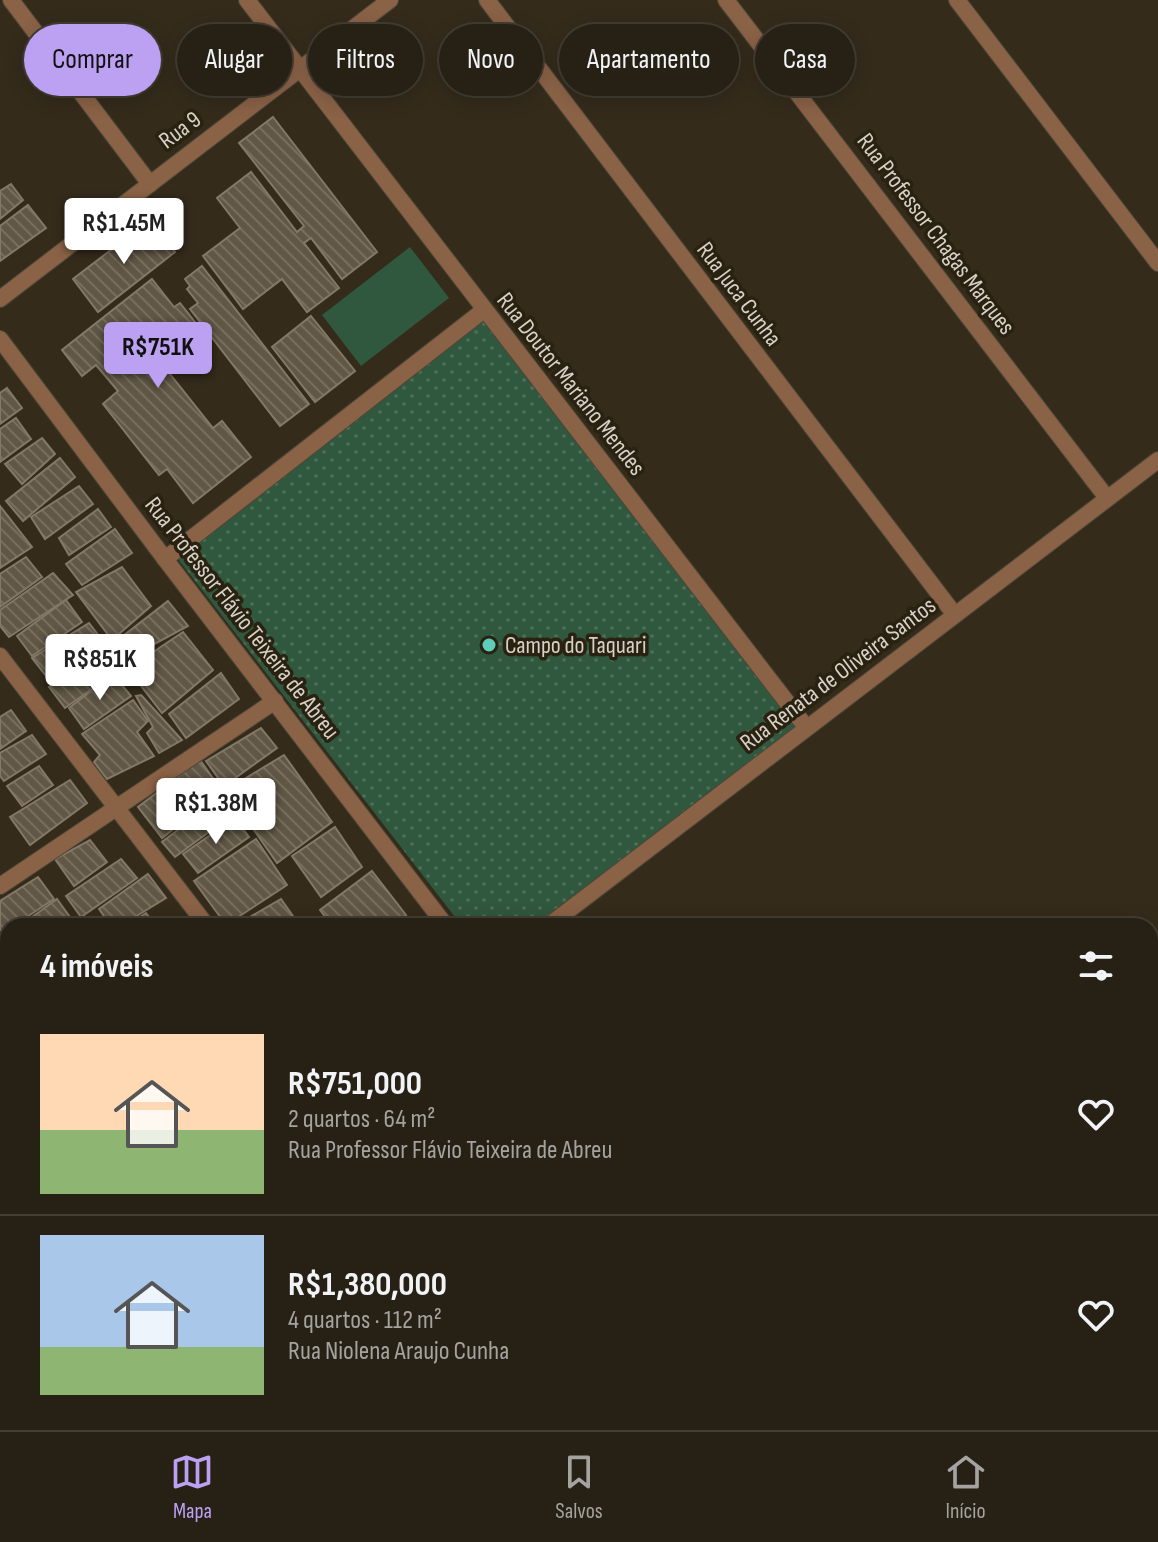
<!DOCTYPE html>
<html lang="pt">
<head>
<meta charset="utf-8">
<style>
	:root { --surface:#272014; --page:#2f281d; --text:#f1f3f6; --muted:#a4a3a0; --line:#433e34; --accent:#bca0f2 }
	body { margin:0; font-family:"Sofia Sans Condensed",sans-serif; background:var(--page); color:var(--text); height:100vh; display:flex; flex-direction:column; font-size:30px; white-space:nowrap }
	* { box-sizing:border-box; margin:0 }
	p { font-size:26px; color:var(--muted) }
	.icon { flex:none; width:44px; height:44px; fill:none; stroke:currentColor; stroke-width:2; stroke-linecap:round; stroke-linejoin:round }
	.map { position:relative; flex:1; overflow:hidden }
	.panel { position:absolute; left:0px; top:918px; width:1158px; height:512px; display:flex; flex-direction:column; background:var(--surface); border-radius:24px 24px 0 0; box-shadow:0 4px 20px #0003,0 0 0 2px var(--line) }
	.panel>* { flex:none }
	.banner { position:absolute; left:24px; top:24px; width:1110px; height:72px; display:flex; gap:16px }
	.price { position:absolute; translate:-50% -68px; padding:0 18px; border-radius:8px; background:#fff; color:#222; font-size:26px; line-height:52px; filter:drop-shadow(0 2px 4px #0008) }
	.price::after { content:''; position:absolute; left:50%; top:48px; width:24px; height:18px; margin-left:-12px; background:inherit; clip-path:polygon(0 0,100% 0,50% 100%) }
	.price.current { background:var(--accent); color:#111 }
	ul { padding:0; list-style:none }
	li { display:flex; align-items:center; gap:24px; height:200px; padding:0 40px }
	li+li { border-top:2px solid var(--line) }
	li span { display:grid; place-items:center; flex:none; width:224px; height:160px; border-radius:0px; color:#555 }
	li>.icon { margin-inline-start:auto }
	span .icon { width:96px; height:96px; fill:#fffc; stroke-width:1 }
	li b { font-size:34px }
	h2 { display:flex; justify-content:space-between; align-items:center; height:96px; padding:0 40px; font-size:34px }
	.pill { padding:0 28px; border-radius:36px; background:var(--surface); box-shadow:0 4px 20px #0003,0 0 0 2px var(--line); font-size:28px; line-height:72px }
	.pill.current { background:var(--accent); color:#111 }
	.tab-bar { display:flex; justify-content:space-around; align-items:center; height:112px; border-top:2px solid var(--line); background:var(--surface); font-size:22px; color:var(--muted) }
	.tab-bar a { display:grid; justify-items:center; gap:4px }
	.tab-bar .current { color:var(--accent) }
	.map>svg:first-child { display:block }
	.grass { fill:#30583e }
	.park { fill:url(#park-dots) }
	.garden { fill:url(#garden-furrows) }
	.building { fill:url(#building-back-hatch); stroke:#837966; stroke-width:2 }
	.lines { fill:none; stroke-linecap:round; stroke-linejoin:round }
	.minor-casing { stroke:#4e4637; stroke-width:18 }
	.minor { stroke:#8a6246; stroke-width:16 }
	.poi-dot { fill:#5dceb9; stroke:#2a2211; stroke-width:3 }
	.labels { text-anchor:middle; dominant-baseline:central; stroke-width:7; stroke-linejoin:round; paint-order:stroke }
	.street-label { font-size:24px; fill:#d7d1c7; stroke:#2a2211 }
	.poi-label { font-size:24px; fill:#d7d1c7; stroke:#2a2211; text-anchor:start }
</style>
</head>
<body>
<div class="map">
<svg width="1158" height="1430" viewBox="0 0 1158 1430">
	<defs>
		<pattern id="park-dots" width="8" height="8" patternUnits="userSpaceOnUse" patternTransform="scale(2)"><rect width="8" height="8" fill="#30583e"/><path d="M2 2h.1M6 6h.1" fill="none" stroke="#4d6f58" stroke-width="1.8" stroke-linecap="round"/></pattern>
		<pattern id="garden-furrows" width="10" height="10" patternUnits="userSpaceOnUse" patternTransform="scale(2)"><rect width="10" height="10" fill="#30583e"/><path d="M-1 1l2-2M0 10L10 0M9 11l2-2" fill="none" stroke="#4d6f58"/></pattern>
		<pattern id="building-back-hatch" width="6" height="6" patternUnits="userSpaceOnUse" patternTransform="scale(2)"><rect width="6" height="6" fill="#615745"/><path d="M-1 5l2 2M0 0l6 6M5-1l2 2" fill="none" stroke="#776e5e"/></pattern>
	</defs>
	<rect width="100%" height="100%" fill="#342b1b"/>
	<path class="grass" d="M410,247L449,298L361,366L322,315Z"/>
	<path class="park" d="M484,310L806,727L535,926H462L178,559Z"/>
	<path class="garden" d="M644,1422H796L802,1430H631Z"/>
	<g class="building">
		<path d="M273,117L377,252L342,279L311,238L304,243L339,288L307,312L282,279L243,309L203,256L240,228L217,198L251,172L297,232L304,226L239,143Z"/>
		<path d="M11,184L23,200L0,219V191Z"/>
		<path d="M28,205L46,228L0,261V226Z"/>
		<path d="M150,220L175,252L98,312L73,279Z"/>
		<path d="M202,266L309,404L280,426L190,309L198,303L187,289L190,286L185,279Z"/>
		<path d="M152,279L174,307L180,303L206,336L166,369L213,428L222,421L251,457L193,503L167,469L159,475L103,404L118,391L96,365L82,376L62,350Z"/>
		<path d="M311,316L355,371L315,402L272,347Z"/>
		<path d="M7,388L22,408L0,424V393Z"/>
		<path d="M16,418L31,439L0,462V429Z"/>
		<path d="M42,438L55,454L22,484L5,464Z"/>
		<path d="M60,458L75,477L23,521L6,501Z"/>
		<path d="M79,486L93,504L45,539L31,517Z"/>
		<path d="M0,506L32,547L0,568Z"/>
		<path d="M98,509L111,527L69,555L59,538Z"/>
		<path d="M115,529L132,553L82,585L66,564Z"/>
		<path d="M26,557L42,577L0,607V574Z"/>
		<path d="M122,567L151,606L112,640L76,592Z"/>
		<path d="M53,573L73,595L9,637L0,626V610Z"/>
		<path d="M66,600L82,622L32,656L17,636Z"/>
		<path d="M168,601L188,626L136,654L123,636Z"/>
		<path d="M89,623L106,645L50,681L32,658Z"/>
		<path d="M183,632L213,670L162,713L128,669Z"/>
		<path d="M104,648L120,669L65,708L49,687Z"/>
		<path d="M221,673L239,699L186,738L169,714Z"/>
		<path d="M113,674L131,696L84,729L69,708Z"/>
		<path d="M141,695L182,740L159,753L147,733L153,727L136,696Z"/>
		<path d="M133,700L148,721L137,732L154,756L107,779L94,762L100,755L82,734Z"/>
		<path d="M11,710L26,731L0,749V717Z"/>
		<path d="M261,728L277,748L224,786L206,761Z"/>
		<path d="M32,735L46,754L4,781L0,776V753Z"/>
		<path d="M284,755L332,822L277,863L226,790Z"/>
		<path d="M200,760L222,791L162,838L138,807Z"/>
		<path d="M39,766L53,785L22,806L7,786Z"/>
		<path d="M70,780L87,803L30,845L10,817Z"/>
		<path d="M220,798L232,815L175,857L162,842Z"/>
		<path d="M235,818L249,837L198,873L183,854Z"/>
		<path d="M335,827L362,867L321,897L292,856Z"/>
		<path d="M256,839L287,885L226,925L194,881Z"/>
		<path d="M90,840L107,862L74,886L55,859Z"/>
		<path d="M121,859L137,878L81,917L66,896Z"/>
		<path d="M372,871L406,915L390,926H332L320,910Z"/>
		<path d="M148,874L166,898L120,926H111L99,909Z"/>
		<path d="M38,877L54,899L13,926H8V929L3,933L0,929V901Z"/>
		<path d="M57,899L75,924L20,926Z"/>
		<path d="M281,899L293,916L279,926H253L248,918Z"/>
		<path d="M146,913L156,926H127Z"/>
		<path d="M8,1005V1036L0,1043V1010Z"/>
		<path d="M8,1042V1075L0,1081V1048Z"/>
		<path d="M8,1152V1181L0,1187V1158Z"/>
		<path d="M8,1186V1219L0,1225V1191Z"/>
		<path d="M8,1334V1358L0,1365V1339Z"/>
		<path d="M8,1366V1397L0,1403V1371Z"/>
		<path d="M27,1422H79L65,1430H33Z"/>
		<path d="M198,1422H214L220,1430H184Z"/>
		<path d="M261,1422H292L281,1430H267Z"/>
		<path d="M302,1422H326L333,1430H291Z"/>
		<path d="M414,1422H454L444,1430H419Z"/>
		<path d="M484,1422H515L504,1430H489Z"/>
		<path d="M523,1422H555L559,1428L556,1430H511Z"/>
	</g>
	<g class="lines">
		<g class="minor-casing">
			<g id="minor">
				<path d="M11,0L150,184"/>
				<path d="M247,0L806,727"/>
				<path d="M487,0L955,615"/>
				<path d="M726,0L1107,498"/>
				<path d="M957,0L1158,263"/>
				<path d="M0,299L390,0"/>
				<path d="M0,339L165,559L446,926"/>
				<path d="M165,559L484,310"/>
				<path d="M0,656L207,926"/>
				<path d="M0,886L275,701"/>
				<path d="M548,926L1158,460"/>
				<path d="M0,960L8,970"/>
				<path d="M0,1261L8,1271"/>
				<path d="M125,1422L131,1430"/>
				<path d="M356,1422L362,1430"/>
				<path d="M825,1422L831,1430"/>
				<path d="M600,1430L613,1422"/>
			</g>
		</g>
		<use href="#minor" class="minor"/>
	</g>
	<circle class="poi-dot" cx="489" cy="645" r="8"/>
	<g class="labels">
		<g class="street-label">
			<text transform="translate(180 130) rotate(-37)">Rua 9</text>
			<text transform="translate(936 234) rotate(53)">Rua Professor Chagas Marques</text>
			<text transform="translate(739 294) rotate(53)">Rua Juca Cunha</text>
			<text transform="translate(571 384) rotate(52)">Rua Doutor Mariano Mendes</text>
			<text transform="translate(242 618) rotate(52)">Rua Professor Flávio Teixeira de Abreu</text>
			<text transform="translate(838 674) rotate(-37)">Rua Renata de Oliveira Santos</text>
		</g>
		<g class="poi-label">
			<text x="505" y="645">Campo do Taquari</text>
		</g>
	</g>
</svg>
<b class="price" style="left:124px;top:266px">R$1.45M</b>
<b class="price current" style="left:158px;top:390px">R$751K</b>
<b class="price" style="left:100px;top:702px">R$851K</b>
<b class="price" style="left:216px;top:846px">R$1.38M</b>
<div class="banner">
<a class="pill current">Comprar</a>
<a class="pill">Alugar</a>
<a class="pill">Filtros</a>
<a class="pill">Novo</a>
<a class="pill">Apartamento</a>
<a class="pill">Casa</a>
</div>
<section class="panel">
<h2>4 imóveis<svg class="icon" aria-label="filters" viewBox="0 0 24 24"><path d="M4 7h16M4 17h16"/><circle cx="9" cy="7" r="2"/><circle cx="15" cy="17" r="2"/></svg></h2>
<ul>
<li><span style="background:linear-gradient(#ffd9b3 60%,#8fb573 0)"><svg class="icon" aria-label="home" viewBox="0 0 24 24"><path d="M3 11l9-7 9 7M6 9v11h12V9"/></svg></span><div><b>R$751,000</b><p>2 quartos · 64 m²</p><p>Rua Professor Flávio Teixeira de Abreu</p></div><svg class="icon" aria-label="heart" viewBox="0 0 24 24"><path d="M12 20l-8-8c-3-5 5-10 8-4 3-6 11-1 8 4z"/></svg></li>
<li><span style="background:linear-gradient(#a9c7e8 70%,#8fb573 0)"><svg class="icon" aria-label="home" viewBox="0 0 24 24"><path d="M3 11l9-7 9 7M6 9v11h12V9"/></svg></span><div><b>R$1,380,000</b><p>4 quartos · 112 m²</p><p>Rua Niolena Araujo Cunha</p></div><svg class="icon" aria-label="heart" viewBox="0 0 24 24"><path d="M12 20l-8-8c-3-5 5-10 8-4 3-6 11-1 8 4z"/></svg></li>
</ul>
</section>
</div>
<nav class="tab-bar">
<a class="current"><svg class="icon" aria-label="map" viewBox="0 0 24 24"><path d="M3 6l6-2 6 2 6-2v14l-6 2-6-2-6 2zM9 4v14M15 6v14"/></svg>Mapa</a>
<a><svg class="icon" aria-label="saved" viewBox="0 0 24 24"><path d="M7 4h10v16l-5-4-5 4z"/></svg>Salvos</a>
<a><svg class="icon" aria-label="home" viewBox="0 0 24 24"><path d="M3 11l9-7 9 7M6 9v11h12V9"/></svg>Início</a>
</nav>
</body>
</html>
